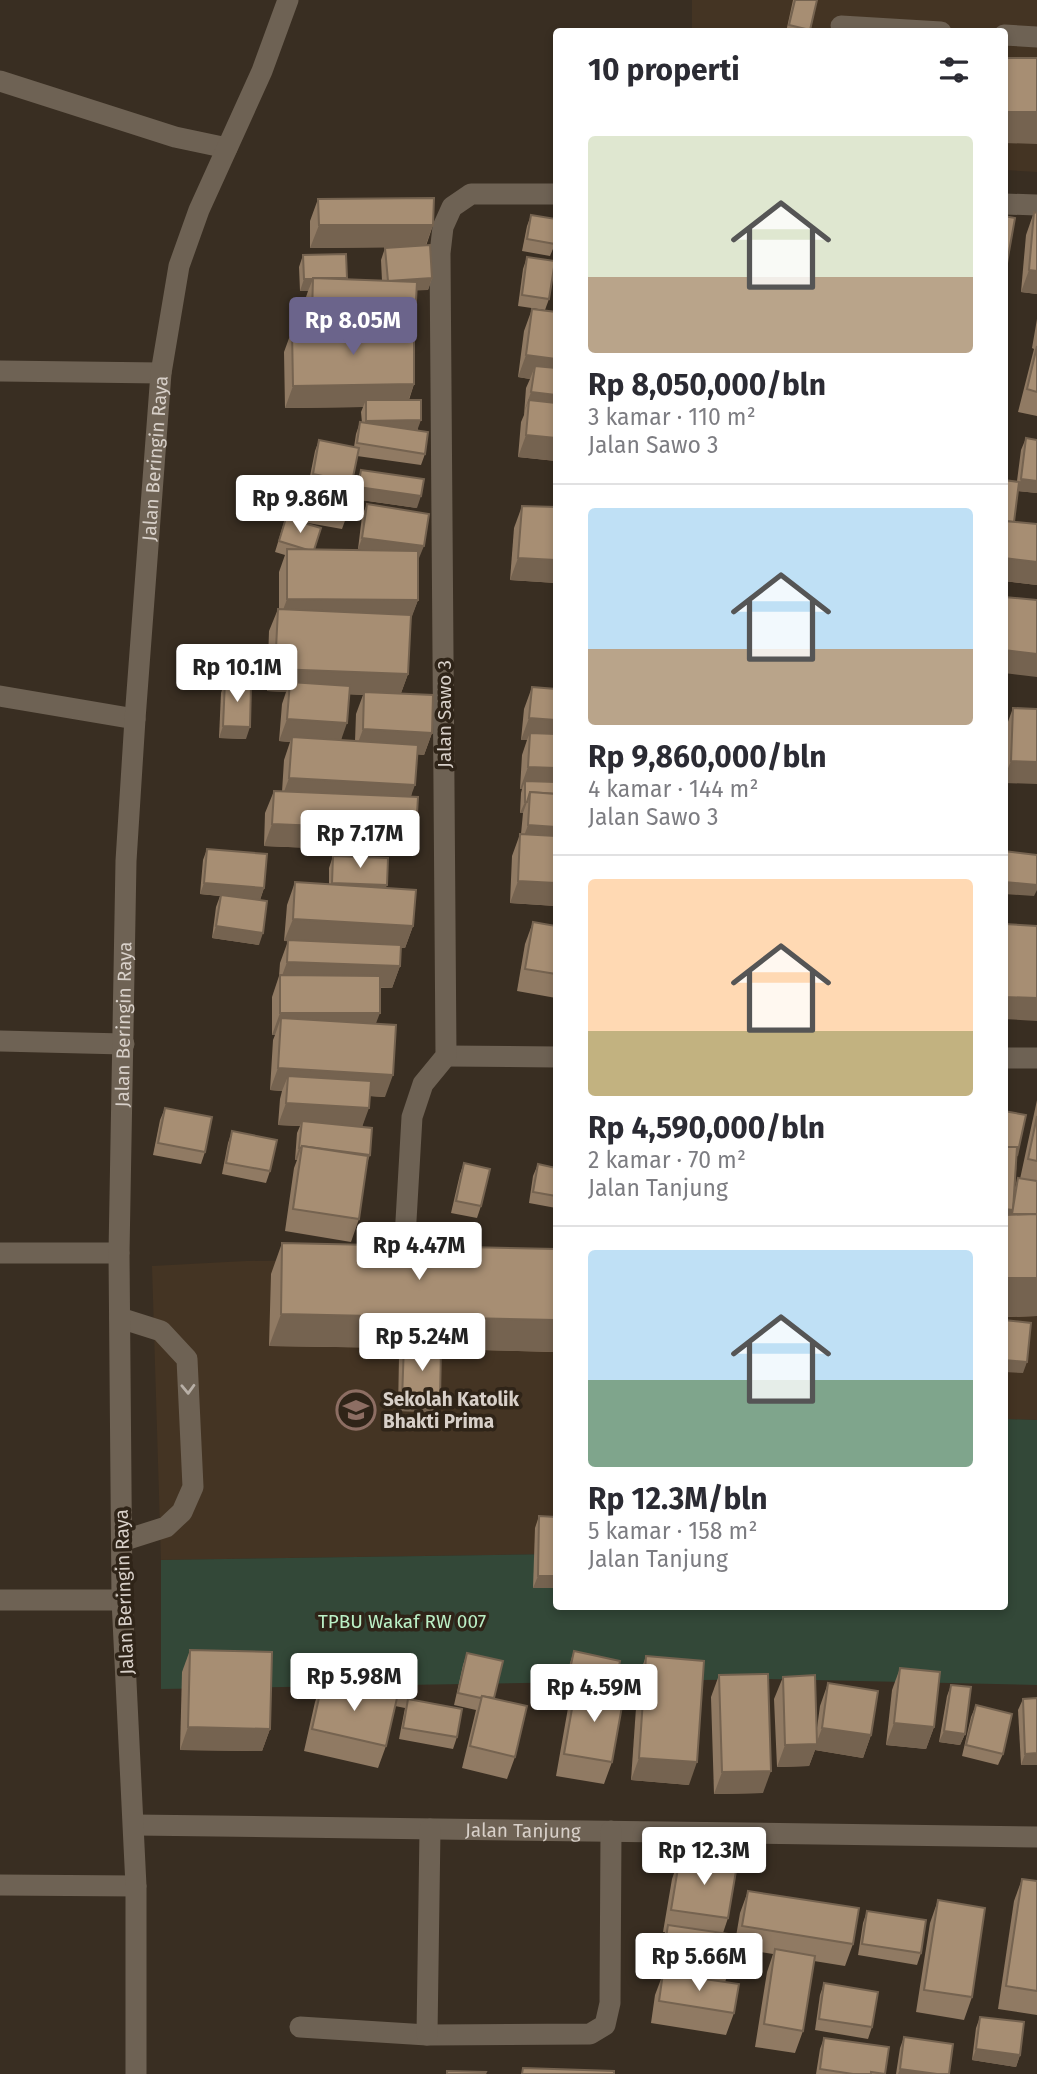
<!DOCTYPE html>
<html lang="id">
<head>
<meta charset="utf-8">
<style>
	:root { --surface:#fff; --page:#f2f2f3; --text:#2b2b33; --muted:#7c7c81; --line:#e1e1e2; --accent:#6b648b }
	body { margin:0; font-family:"Fira Sans",sans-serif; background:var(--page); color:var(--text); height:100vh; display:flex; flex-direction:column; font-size:26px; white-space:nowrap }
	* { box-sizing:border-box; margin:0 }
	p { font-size:23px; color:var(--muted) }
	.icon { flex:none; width:38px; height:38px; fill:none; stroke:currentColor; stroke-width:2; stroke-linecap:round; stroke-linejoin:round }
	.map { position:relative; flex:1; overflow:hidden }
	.details { position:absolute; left:553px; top:28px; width:455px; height:1582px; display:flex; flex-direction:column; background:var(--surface); border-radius:7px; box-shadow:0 4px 10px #0003 }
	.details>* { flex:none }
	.price { position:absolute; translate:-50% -60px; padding:0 16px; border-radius:7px; background:#fff; color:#222; font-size:23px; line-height:46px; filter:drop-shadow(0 2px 4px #0008) }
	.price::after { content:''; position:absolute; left:50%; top:42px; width:21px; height:16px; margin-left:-10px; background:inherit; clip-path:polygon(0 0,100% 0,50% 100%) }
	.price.current { background:var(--accent); color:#fff }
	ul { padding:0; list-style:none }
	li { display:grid; align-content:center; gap:14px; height:371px; padding:0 35px }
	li+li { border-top:2px solid var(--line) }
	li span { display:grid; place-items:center; height:217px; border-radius:7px; color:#555 }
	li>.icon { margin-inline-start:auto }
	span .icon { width:126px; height:126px; fill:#fffc; stroke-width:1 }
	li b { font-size:30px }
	h2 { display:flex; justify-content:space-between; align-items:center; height:84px; padding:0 35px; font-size:30px }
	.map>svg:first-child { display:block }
	.built { fill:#443423 }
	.green { fill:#334838 }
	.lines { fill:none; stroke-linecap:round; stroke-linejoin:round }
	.minor { stroke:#6e6254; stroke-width:21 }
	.wall { fill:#907a63; fill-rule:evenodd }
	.shaded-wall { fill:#756350 }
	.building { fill:#a78e73; stroke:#756350; stroke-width:2 }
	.oneway { stroke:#b8afa6 }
	.labels { text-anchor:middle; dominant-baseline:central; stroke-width:7; stroke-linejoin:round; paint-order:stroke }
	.street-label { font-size:19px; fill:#d8d0c9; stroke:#2f2418 }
	.poi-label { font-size:19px; font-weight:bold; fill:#d8d0c9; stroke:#2f2418; text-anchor:start }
	.park-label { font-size:19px; fill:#bbf0c6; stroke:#2f2418 }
</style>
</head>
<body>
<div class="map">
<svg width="1037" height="2074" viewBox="0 0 1037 2074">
	<rect width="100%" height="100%" fill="#392e22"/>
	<g class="built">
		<path d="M692,0H1037V172L1005,170L1004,32H692Z"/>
		<path d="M1037,1250V1420L1005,1419L1004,1251Z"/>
		<path d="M556,1257V1554L161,1560L152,1266L246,1261Z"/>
	</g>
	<path class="green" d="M1005,1419L1037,1420V1685L768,1679L161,1689V1560L556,1554V1606H1004Z"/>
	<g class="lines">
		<g class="minor">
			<path d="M841,26L941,32"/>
			<path d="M1004,35L1037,37"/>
			<path d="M0,81L175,137L227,148"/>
			<path d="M1004,204L1037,205"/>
			<path d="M0,371L161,373"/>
			<path d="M0,696L135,719"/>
			<path d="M0,1041L124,1044"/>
			<path d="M446,1056L556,1057"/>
			<path d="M1004,1058H1037"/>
			<path d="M0,1253H119"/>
			<path d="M404,1255L412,1117L423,1084L446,1056L440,253L443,227L452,207L471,194H556"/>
			<path d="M120,1318L161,1331L187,1359L193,1487L182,1512L166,1527L122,1541"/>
			<path d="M0,1600H122"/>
			<path id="s1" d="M135,1825L1037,1837"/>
			<path d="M0,1885L136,1886"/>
			<path d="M300,2027L427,2035L590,2034L605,2025L610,2003L611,1831"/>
			<path d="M427,2035L430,1829"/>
			<path id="s2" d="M136,2074V1886L122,1600L119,1253L126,861L135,719L161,373L179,266L199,210L262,71L288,0"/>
		</g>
	</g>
	<g class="wall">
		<path d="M793,0H817L810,32H786Z"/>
		<path d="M318,199L433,225L426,246L432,278L428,290H416L415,319L412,329L414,384L409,400L425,454L421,465L357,456L352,482L348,494L308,486L315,451L319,440L354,447L356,434L360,422L362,423L361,412L363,407L285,408L284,352L292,330H304L305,300L308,291H300L299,267L303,255L347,279L382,281L381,260L385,248L403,247L310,248V221Z"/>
		<path d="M1034,212L1037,294L1021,292L1026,235Z"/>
		<path d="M531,215L555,244L550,256L522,251L527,226Z"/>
		<path d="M527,257L549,299L545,310L518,306L523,269Z"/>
		<path d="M532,309L556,312V461L518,457L521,422L524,415L526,388L530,379L518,377L524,331Z"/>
		<path d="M1037,319V416L1018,412L1034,349L1032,348Z"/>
		<path d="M1026,438L1037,440V493L1018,491L1014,522L1037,524V585L1004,581L1021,450Z"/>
		<path d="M361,470L417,508L354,499L357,482Z"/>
		<path d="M284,483L346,518L342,529L297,521L314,550H366L358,549L362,516L367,504L419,558H418V600L410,620L408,674L401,693L432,733L424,755L417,754L411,797L408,852L264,846L265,813L274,791L282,792L284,760L290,742L279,741L282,704L286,692L267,691L269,631L278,609H279V572L285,555L275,552L285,519L275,518L279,495ZM349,694L363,695L356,714L355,741L341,740Z"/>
		<path d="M522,506L556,507V583L510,580L514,528Z"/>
		<path d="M225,681L246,739L219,738L221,693Z"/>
		<path d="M532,687L556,906L510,903L512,856L520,834H521L523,813H520L521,793L522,789H520L522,755L527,740H521L524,709Z"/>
		<path d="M1013,708L1037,709L1004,783L1005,730Z"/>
		<path d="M207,849L264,888L260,900L243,898L259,945L212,938L216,907L220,896L200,894L203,860Z"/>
		<path d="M333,856L386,888L413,926L405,948H400V966L392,988H380L376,1023L385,1097L370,1096L362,1127L370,1155L367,1163L359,1219L351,1242L285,1231L294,1168L297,1160H295L297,1133L300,1126L278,1125L280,1099L282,1091L270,1090L273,1040L275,1035H272V997L279,976L280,963L288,941H284L287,905L295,882L329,884V868Z"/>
		<path d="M533,922L556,926V998L517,991L525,944Z"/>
		<path d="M556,1083V1114H553Z"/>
		<path d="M1037,1100V1316L1004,1317L1017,1156L1015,1188L1018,1178L1020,1179Z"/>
		<path d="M165,1108L205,1152L201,1164L153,1155L160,1120Z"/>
		<path d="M232,1131L270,1171L266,1183L222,1174L228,1143Z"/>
		<path d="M464,1163L481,1206L477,1218L451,1213L460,1174Z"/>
		<path d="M538,1164L556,1168V1208L529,1203L533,1176Z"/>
		<path d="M282,1243L556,1249V1352L441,1349L440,1401L436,1412L398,1411L399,1356L402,1348L269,1346L271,1274Z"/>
		<path d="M539,1516L556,1517V1588H533L535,1528Z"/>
		<path d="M190,1650L270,1729L262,1751L180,1750L182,1672Z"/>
		<path d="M574,1651L614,1693L612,1762L604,1784L556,1776L568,1708L572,1696L563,1694L570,1663Z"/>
		<path d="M467,1653L494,1698L515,1757L507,1779L462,1768L476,1710L454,1705L463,1665Z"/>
		<path d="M378,1655L410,1696L409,1699L457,1737L453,1749L399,1739L405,1708L395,1706L386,1746L378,1768L304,1751L315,1702L323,1680L369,1691L374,1667Z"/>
		<path d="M646,1656L689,1785L631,1780L638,1679Z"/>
		<path d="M900,1668L934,1727L926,1749L886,1745L892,1690Z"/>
		<path d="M719,1675L763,1793L714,1794L711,1697Z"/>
		<path d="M783,1677L817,1728L820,1706L828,1683L871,1735L863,1758L815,1750L809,1766L777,1767L774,1699Z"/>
		<path d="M951,1685L965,1734L960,1745L939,1742L947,1696Z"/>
		<path d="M1037,1698V1765H1021L1018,1710L1023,1699Z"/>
		<path d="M976,1705L1003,1754L998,1765L962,1756L971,1717Z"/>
		<path d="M680,1856L728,1918L723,1933L731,1967L725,1982L734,2013L726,2035L651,2023L655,1995L661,1979L655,1978L660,1947L665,1932H663L672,1879Z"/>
		<path d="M1022,1879L1037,1881V2015L998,2009L1014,1901Z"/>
		<path d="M748,1891L853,1944L845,1966L814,1961L803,2031L795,2053L755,2047L767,1972L773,1954L734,1948L740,1913Z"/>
		<path d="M938,1900L972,1997L964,2020L916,2012L930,1923Z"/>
		<path d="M867,1911L921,1953L917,1965L858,1955L863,1923Z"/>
		<path d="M824,1983L872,2027L868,2039L815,2030L820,1995Z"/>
		<path d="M980,2017L1020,2055L1016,2067L972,2060L976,2028Z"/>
		<path d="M904,2037L949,2074H896L900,2048Z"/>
		<path d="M824,2038L885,2074H886H816L820,2049Z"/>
	</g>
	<g class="shaded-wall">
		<path d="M1004,112H1037V144L1004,143Z"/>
		<path d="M319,225H433L425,247L310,248Z"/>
		<path d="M1029,270L1037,271V294L1021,292Z"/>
		<path d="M432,278L428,290L383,292L388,281Z"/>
		<path d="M304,279H313L308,291H300Z"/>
		<path d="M312,314L415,319L407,341L304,337Z"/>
		<path d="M526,355L556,359V382L535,366L530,379L518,377Z"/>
		<path d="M414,384L406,407L366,400L363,407L285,408L293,386Z"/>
		<path d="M531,392L556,395V419L529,400L523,415Z"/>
		<path d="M421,420L417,431L362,433L366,421Z"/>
		<path d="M526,435L556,438V461L518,457Z"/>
		<path d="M1021,479L1037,481V493L1017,491Z"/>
		<path d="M358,487L421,496L417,508L354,499Z"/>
		<path d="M362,538L424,546L419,558L358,549Z"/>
		<path d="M518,558L556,560V583L510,580Z"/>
		<path d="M1004,558L1037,562V585L1004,581Z"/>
		<path d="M287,599L418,600L410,622L279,621Z"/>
		<path d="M1004,650L1037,654V677L1004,673Z"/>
		<path d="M275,669L408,674L400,696L364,692L363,695L289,692L290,682L286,692L267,691Z"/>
		<path d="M529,718L556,720V743L530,733L527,740H521Z"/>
		<path d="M287,719L347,723L339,746L292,737L290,742L279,741Z"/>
		<path d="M223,726L250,727L246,739L219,738Z"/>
		<path d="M363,729L432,733L424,755L355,751Z"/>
		<path d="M1011,761L1037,762V784L1004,783V778Z"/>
		<path d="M528,767L556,768V790L525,781L522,789H520Z"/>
		<path d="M289,778L415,785L407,807L281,800Z"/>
		<path d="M525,802H527L523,813H520Z"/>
		<path d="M272,824L416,830L408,852L264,846Z"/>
		<path d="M528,825L556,827V849L520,847Z"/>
		<path d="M518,881L556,883V906L510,903Z"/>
		<path d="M1004,882L1037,885V890L1034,896L1004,894Z"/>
		<path d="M204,883L264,888L260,900L200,894Z"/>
		<path d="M332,883L387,885L383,896L328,894Z"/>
		<path d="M293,919L413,926L405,948L284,941Z"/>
		<path d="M216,926L263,933L259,945L212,938Z"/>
		<path d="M287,962L400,966L392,988L279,984Z"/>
		<path d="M1004,997L1037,998V1021L1004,1019Z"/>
		<path d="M280,1013H380L371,1036L281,1018L275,1035H272Z"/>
		<path d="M278,1068L393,1075L385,1097L287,1091L288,1076L282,1091L270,1090Z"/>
		<path d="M286,1103L369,1108L361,1130L302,1121L300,1126L278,1125Z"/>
		<path d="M299,1148H301L297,1160H295Z"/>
		<path d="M1004,1209L1013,1210L1004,1232Z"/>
		<path d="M1004,1278H1037V1316L1004,1317Z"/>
		<path d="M281,1314L556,1320V1352L404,1348V1344L402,1348L269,1346Z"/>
		<path d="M1004,1360L1027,1362L1023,1373L1004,1372Z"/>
		<path d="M402,1400L440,1401L436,1412L398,1411Z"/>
		<path d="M538,1576H556V1588H533Z"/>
		<path d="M894,1723L934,1727L926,1749L886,1745Z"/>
		<path d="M188,1727L270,1729L262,1751L180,1750Z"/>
		<path d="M822,1728L871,1735L863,1758L815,1750L809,1766L777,1767L785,1745L816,1744Z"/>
		<path d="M944,1731L965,1734L960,1745L939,1742Z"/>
		<path d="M1037,1753V1765H1021L1025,1754Z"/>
		<path d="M639,1758L697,1762L689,1785L631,1780Z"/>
		<path d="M771,1771L763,1793L714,1794L722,1772Z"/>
		<path d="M976,2049L1020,2055L1016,2067L972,2060Z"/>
		<path d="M900,2069L937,2074H898Z"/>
	</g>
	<g class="building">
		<path d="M795,0H817L810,30L789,25Z"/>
		<rect x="1004" y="58" width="33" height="54"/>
		<path d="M434,198L433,225H319L318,199Z"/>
		<path d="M1034,212L1037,213V271L1029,270Z"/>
		<path d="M531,215L556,219V234L555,244L527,239Z"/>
		<path d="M1004,216L1015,218L1004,280Z"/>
		<path d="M430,245L432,278L388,281L385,248Z"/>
		<path d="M346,254L347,278H313V279H304L303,255Z"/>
		<path d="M527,257L555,261L549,299L522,295Z"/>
		<path d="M313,278L417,282L415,319L312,314Z"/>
		<path d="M532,309L556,312V359L526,355Z"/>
		<path d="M414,329V384L293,386L292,330Z"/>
		<path d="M1037,346V392L1027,389Z"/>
		<path d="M535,366L556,368V395L531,392Z"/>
		<path d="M366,400H421V420L366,421Z"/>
		<path d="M529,400L556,403V438L526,435Z"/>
		<path d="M360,422L428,432L425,454L357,443Z"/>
		<path d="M1026,438L1037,440V481L1021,479Z"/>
		<path d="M319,440L359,448L352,482L313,474Z"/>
		<path d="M361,470L424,479L421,496L358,487Z"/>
		<path d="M1004,480L1019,482L1014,522L1004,521Z"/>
		<path d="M284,483L350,495L346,518L280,506Z"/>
		<path d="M367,504L429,514L424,546L362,538Z"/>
		<path d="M522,506L556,507V560L518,558Z"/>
		<path d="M286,518L321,528L314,550H308L279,541Z"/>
		<path d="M1004,521L1037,524V562L1004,558Z"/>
		<path d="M287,549L418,551V600L287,599Z"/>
		<path d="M1004,597L1037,600V654L1004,650Z"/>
		<path d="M278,609L411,615L408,674L275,669Z"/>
		<path d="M225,681L251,683L250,727L223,726Z"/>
		<path d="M290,682L350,686L347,723L287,719Z"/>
		<path d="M532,687L556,689V720L529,718Z"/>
		<path d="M364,692L433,695L432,733L363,729Z"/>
		<path d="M1013,708L1037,709V762L1011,761Z"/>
		<path d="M530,733L556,734V768L528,767Z"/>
		<path d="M292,737L418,745L415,785L289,778Z"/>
		<path d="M525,781L556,782V794L530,792L527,802H525Z"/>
		<path d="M274,791L418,797L416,830L272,824Z"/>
		<path d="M530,792L556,794V827L528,825Z"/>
		<path d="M520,834L556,836V883L518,881Z"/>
		<path d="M207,849L267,854L264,888L204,883Z"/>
		<path d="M1004,851L1037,855V885L1004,882Z"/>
		<path d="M333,856L388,858L387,885L332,883Z"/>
		<path d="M295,882L416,890L413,926L293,919Z"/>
		<path d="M221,895L267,901L263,933L216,926Z"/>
		<path d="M533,922L556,926V974L525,969Z"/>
		<path d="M1004,924L1037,926V998L1004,997Z"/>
		<path d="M288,940L401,945L400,966L287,962Z"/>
		<path d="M280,975L380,976V1013H280Z"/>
		<path d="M281,1018L396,1025L393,1075L278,1068Z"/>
		<path d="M288,1076L371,1081L369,1108L286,1103Z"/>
		<path d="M165,1108L212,1117L205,1152L158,1143Z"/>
		<path d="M1004,1111L1026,1115L1017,1156V1147H1004Z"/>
		<path d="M1037,1116V1161L1028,1159Z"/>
		<path d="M302,1121L372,1128L370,1155L302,1146L301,1148H299Z"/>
		<path d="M232,1131L277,1140L270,1171L226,1163Z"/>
		<path d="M302,1146L368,1156L359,1219L293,1209Z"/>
		<path d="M1004,1147H1017L1013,1210L1004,1209Z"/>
		<path d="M464,1163L490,1169L481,1206L456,1201Z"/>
		<path d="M538,1164L556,1168V1196L533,1192Z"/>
		<path d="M1018,1178L1037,1181V1214H1012Z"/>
		<path d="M1037,1214V1278H1004V1215Z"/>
		<path d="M282,1243L556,1249V1320L281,1314Z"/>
		<path d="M1004,1320L1031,1323L1027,1362L1004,1360Z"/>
		<path d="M404,1344L441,1346L440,1401L402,1400Z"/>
		<path d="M539,1516L556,1517V1576H538Z"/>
		<path d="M190,1650L272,1652L270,1729L188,1727Z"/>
		<path d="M574,1651L620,1661L614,1692L567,1683Z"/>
		<path d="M467,1653L503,1661L494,1698L482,1696L481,1698L458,1693Z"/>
		<path d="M378,1655L416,1662L410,1696L372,1690Z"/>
		<path d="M646,1656L704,1661L697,1762L639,1758Z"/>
		<path d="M900,1668L940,1672L934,1727L894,1723Z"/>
		<path d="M768,1674L771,1771L722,1772L719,1675Z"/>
		<path d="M815,1675L817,1744L785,1745L783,1677Z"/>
		<path d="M323,1680L397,1698L386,1746L312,1729Z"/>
		<path d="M828,1683L878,1691L871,1735L822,1728Z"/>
		<path d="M951,1685L971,1687L965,1734L944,1731Z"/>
		<path d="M576,1686L624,1695L612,1762L564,1754Z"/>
		<path d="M482,1696L527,1706L515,1757L470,1746Z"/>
		<path d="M1037,1698V1753L1025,1754L1023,1699Z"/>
		<path d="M408,1699L462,1709L457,1737L403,1728Z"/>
		<path d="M976,1705L1012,1714L1003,1754L966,1745Z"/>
		<path d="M680,1856L737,1865L728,1918L671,1910Z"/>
		<path d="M1022,1879L1037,1881V1991L1006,1986Z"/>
		<path d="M748,1891L859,1908L853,1944L742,1926Z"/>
		<path d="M938,1900L985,1908L972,1997L924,1990Z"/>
		<path d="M867,1911L926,1920L921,1953L862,1944Z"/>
		<path d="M668,1925L736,1935L731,1967L663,1956Z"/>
		<path d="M775,1949L815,1956L803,2031L764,2024Z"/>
		<path d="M663,1973L739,1984L734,2013L659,2001Z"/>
		<path d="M824,1983L878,1992L872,2027L819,2019Z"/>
		<path d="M980,2017L1024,2022L1020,2055L976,2049Z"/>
		<path d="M904,2037L953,2044L949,2074H937L900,2069Z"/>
		<path d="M824,2038L889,2047L885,2074L871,2072V2074H853L820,2069Z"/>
		<path d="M523,2068L614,2071V2074H522Z"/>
		<path d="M447,2071L486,2072L485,2074H447Z"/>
	</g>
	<defs><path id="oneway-chevron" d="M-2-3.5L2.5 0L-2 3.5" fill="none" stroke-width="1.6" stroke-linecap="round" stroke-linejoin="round" transform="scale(1.75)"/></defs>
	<use class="oneway" href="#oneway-chevron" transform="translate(188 1389) rotate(88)"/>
	<defs>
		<g id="school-ring" transform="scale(2.0125)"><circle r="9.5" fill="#2f2418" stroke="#8d6e63" stroke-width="1.5"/><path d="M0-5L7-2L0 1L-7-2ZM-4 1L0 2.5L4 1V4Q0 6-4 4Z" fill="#8d6e63"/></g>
	</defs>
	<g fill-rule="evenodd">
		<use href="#school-ring" x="356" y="1410"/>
	</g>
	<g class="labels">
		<g class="street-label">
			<text stroke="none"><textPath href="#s2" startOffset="1617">Jalan Beringin Raya</textPath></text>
			<text transform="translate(444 714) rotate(-90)">Jalan Sawo 3</text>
			<text stroke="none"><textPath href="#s2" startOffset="1050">Jalan Beringin Raya</textPath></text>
			<text transform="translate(124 1592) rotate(-92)">Jalan Beringin Raya</text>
			<text stroke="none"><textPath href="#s1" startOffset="388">Jalan Tanjung</textPath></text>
		</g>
		<g class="poi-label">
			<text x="383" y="1399">Sekolah Katolik<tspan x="383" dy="22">Bhakti Prima</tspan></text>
		</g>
		<g class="park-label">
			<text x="402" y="1621">TPBU Wakaf RW 007</text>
		</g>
	</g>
</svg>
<b class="price current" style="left:353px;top:357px">Rp 8.05M</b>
<b class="price" style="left:300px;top:535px">Rp 9.86M</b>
<b class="price" style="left:237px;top:704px">Rp 10.1M</b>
<b class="price" style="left:360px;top:870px">Rp 7.17M</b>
<b class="price" style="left:419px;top:1282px">Rp 4.47M</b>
<b class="price" style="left:422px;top:1373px">Rp 5.24M</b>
<b class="price" style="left:354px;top:1713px">Rp 5.98M</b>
<b class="price" style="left:594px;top:1724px">Rp 4.59M</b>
<b class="price" style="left:704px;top:1887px">Rp 12.3M</b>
<b class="price" style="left:699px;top:1993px">Rp 5.66M</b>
<section class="details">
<h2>10 properti<svg class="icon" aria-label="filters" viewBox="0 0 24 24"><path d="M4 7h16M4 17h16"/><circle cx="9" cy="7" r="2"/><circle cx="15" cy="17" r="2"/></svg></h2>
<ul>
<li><span style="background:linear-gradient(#dfe7d0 65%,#b9a48a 0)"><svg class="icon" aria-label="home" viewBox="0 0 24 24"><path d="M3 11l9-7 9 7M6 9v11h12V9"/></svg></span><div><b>Rp 8,050,000/bln</b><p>3 kamar · 110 m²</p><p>Jalan Sawo 3</p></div></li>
<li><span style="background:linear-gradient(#bfe0f5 65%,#b9a48a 0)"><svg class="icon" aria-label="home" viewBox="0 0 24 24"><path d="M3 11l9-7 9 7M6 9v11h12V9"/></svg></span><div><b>Rp 9,860,000/bln</b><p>4 kamar · 144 m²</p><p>Jalan Sawo 3</p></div></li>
<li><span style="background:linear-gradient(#ffd9b3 70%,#c2b280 0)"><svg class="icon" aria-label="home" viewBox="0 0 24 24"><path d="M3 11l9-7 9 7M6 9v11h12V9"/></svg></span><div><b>Rp 4,590,000/bln</b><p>2 kamar · 70 m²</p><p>Jalan Tanjung</p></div></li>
<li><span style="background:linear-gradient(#bfe0f5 60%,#7fa58c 0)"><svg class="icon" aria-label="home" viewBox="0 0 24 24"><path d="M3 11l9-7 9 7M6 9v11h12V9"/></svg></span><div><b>Rp 12.3M/bln</b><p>5 kamar · 158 m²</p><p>Jalan Tanjung</p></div></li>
</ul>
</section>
</div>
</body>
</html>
